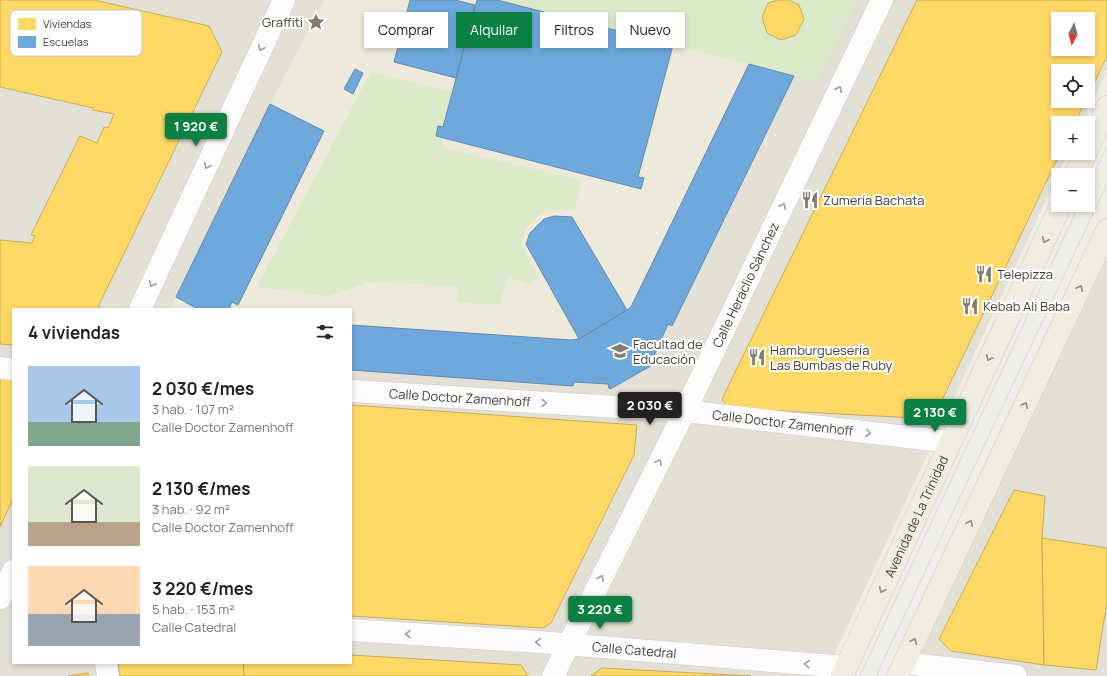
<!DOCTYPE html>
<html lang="es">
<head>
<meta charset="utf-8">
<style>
	:root { --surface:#fff; --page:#f6f6f6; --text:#222; --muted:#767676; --accent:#0b8043 }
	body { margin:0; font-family:Manrope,sans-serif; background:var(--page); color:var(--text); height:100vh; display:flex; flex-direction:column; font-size:15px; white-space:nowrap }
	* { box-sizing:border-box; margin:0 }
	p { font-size:13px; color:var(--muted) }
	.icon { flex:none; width:22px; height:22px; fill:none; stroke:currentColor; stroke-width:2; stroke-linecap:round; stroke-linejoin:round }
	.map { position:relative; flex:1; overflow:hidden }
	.drawer { position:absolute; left:12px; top:308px; width:340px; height:356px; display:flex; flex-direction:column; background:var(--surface); border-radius:0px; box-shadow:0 2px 6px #0003 }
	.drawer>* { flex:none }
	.top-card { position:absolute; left:364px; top:12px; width:380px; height:36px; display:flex; gap:8px }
	.needle { width:26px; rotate:186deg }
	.controls { position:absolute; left:1051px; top:12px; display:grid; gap:8px }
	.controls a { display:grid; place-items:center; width:44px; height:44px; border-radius:0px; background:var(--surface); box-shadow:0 2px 6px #0003; font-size:20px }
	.price { position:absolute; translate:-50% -34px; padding:0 9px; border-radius:4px; background:var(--accent); color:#fff; font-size:13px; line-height:26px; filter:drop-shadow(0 1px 2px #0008) }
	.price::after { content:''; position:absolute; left:50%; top:24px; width:12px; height:9px; margin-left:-6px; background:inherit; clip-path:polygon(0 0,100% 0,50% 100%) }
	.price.current { background:#222; color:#fff }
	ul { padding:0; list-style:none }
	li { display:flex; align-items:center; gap:12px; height:100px; padding:0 16px }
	li span { display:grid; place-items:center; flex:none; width:112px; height:80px; border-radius:0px; color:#555 }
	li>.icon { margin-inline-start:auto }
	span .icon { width:48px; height:48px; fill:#fffc; stroke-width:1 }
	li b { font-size:17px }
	h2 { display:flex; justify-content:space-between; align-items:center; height:48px; padding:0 16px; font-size:17px }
	.tag { padding:0 14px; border-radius:0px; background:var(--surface); box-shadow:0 2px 6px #0003; font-size:14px; line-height:36px }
	.tag.current { background:var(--accent); color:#fff }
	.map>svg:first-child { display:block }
	.residential { fill:#e3e0d6; fill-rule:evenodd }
	.education { fill:#ede9db }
	.green { fill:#dbeac9 }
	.homes { fill:#ffd966; stroke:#c7ab57; fill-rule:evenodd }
	.schools { fill:#6fa8dc; stroke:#6289aa }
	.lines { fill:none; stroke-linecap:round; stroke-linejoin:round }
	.minor-casing { stroke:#cdcbc7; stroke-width:23 }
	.major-casing { stroke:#d1cbb7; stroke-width:23 }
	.minor { stroke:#fdfcfc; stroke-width:22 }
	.major { stroke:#f0ede3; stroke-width:22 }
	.tram { stroke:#d9d9d8; stroke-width:1 }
	.oneway { stroke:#a19e98 }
	.oneway2 { stroke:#928e83 }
	.labels { text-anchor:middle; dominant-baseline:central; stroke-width:4; stroke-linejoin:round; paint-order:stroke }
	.poi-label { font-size:13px; fill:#454035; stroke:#fff; text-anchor:start }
	.street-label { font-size:13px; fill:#454035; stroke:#fff }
	.key { fill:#fff; stroke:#c7c6c2; stroke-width:1 }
	.key-label { font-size:11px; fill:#454035 }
</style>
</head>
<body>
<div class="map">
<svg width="1107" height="676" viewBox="0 0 1107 676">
	<rect width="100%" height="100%" fill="#efeee9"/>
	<g class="residential">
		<path d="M0,0H1107V70L1082,123H1058V153H1068L824,676H0ZM1058,19H1088V49H1058ZM1058,71H1088V101H1058ZM13,309H351V663H13Z"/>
		<path d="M1107,237V676H912Z"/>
	</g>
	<path class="education" d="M324,0H498L749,64L631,307L579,339L571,340L351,325V309H170L270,104Z"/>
	<g class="green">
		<path d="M498,0H857L817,82Z"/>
		<path d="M371,72L454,92L442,147L582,181L574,211L560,209L539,215L525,229L521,245L539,275L531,285L508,277L499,305L457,302L458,286L370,282L329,296L257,287Z"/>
	</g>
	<g class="homes">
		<path d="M0,0H94L209,26L222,52L97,309H13V345L0,344V240L32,243L35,236L31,235L80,136L97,143L104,127L108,128L114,114L93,110V108L0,87Z"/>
		<path d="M778,0H789L799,5L804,19L796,35L781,40L767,33L762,18L768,3Z"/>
		<path d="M917,0H1107V56L1088,96V71H1058V101H1085L1075,123H1058V153H1060L933,419L728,408L722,399ZM1058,19H1088V49H1058Z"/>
		<path d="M0,378L13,379V499L0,527Z"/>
		<path d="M351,405L637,425L634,455L551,623L543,628L351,616Z"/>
		<path d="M1014,490L1045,496L1042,538L1044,665L951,651L939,639Z"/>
		<path d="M1042,538L1107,548V602L1096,670L1044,665Z"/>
		<path d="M351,655L521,665L528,676H244L243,663H351Z"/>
		<path d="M118,663H243L244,676H120Z"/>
		<path d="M602,668L751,676H591Z"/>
		<path d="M88,673L89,676H68Z"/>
	</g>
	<g class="schools">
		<path d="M410,0H455L475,5L456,78L394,62Z"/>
		<path d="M477,0H497L673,45L638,177L644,178L641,189L436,136L438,126L443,127Z"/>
		<path d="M749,64L794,76L672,326L668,324L653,358L656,363L610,389L609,388L608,384L574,382L573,386L351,370V325L571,340L579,339L627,310L631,307Z"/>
		<path d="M355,69L363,73L353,94L344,89Z"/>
		<path d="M270,104L324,131L238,305L232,302L229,309H198L176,297Z"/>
		<path d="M554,216L572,217L627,310L579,339L526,244L530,233L544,219Z"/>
	</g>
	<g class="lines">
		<g class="minor-casing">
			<g id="minor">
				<path d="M140,309L284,0"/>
				<path d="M0,368L13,369"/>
				<path id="s1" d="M351,391L685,411L950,442"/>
				<path d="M0,598L13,571"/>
				<path id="s2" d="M351,630L539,642L846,667"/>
				<path d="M106,663L108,676"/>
				<path d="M904,663L1016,676"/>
				<path id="s3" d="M553,676L685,411L882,0"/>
			</g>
		</g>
		<g class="major-casing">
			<g id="major">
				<path d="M1088,148L1107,107"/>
				<path d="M1075,175L1086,153"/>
				<path id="s4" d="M842,676L1061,205"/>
				<path d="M898,676L1107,230"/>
			</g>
		</g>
		<use href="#minor" class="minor"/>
		<use href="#major" class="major"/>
		<g class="tram">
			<path d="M1088,186L1107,146"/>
			<path d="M860,676L1079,205"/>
			<path d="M876,676L1107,184"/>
		</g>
	</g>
	<defs><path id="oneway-chevron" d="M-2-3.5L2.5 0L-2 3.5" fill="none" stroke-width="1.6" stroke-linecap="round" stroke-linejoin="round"/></defs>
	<g class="oneway">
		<use href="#oneway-chevron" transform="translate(261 48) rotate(115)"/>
		<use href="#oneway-chevron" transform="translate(839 89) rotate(-65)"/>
		<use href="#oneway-chevron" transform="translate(207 166) rotate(115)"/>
		<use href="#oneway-chevron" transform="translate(783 206) rotate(-64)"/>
		<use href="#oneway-chevron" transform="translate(152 284) rotate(115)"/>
		<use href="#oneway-chevron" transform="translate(544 403) rotate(3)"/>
		<use href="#oneway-chevron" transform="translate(868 433) rotate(7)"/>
		<use href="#oneway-chevron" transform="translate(659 462) rotate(-63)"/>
		<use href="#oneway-chevron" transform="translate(601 578) rotate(-63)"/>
		<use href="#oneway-chevron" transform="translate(408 634) rotate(-176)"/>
		<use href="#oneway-chevron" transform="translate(538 642) rotate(-176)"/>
		<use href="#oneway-chevron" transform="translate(807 664) rotate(-176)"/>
	</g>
	<g class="oneway2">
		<use href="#oneway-chevron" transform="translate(1045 240) rotate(115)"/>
		<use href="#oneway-chevron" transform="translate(1080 288) rotate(-65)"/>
		<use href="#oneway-chevron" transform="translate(989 358) rotate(115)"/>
		<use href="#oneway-chevron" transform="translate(1025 405) rotate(-65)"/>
		<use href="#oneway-chevron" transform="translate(970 523) rotate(-65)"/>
		<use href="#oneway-chevron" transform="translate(882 590) rotate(115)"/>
		<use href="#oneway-chevron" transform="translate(914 641) rotate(-65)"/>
	</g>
	<defs>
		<g id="sight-bare" transform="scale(1.38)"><path d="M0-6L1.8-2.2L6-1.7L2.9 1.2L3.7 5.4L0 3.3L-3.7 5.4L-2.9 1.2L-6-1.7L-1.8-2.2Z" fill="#807d74" stroke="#fff" stroke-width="2.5" paint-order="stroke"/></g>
		<g id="restaurant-bare" transform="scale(1.38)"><path d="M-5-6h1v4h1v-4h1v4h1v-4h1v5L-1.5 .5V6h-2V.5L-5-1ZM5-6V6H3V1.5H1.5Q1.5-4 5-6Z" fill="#807d74" stroke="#fff" stroke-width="2.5" paint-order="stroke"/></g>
		<g id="university-bare" transform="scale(1.38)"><path d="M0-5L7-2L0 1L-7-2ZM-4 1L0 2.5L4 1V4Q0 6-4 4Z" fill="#807d74" stroke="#fff" stroke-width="2.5" paint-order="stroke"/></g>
	</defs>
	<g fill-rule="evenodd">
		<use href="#sight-bare" x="316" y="22"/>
		<use href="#restaurant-bare" x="810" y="200"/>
		<use href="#restaurant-bare" x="984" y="274"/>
		<use href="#restaurant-bare" x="970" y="306"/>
		<use href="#university-bare" x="620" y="351"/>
		<use href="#restaurant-bare" x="757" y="357"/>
	</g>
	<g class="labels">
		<g class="poi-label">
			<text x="303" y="22" text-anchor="end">Graffiti</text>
			<text x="823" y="200">Zumería Bachata</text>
			<text x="997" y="274">Telepizza</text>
			<text x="983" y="306">Kebab Ali Baba</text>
			<text x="633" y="344">Facultad de<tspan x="633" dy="15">Educación</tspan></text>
			<text x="770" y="350">Hamburguesería<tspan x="770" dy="15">Las Bumbas de Ruby</tspan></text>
		</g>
		<g class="street-label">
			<text stroke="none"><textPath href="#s3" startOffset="436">Calle Heraclio Sánchez</textPath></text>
			<text stroke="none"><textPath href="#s1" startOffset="109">Calle Doctor Zamenhoff</textPath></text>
			<text stroke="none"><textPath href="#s1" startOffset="433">Calle Doctor Zamenhoff</textPath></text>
			<text stroke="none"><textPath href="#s4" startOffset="176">Avenida de La Trinidad</textPath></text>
			<text stroke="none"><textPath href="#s2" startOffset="284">Calle Catedral</textPath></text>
		</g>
	</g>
	<rect x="10" y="10" width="132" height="46" rx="6" class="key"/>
	<rect x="18" y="18" width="18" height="12" fill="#ffd966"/>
	<rect x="18" y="36" width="18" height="12" fill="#6fa8dc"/>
	<g class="key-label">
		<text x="43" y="28">Viviendas</text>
		<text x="43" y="46">Escuelas</text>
	</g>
</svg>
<div class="controls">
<a><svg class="needle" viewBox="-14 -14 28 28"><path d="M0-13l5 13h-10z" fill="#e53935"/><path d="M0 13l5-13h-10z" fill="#767676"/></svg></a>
<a><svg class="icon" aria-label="locate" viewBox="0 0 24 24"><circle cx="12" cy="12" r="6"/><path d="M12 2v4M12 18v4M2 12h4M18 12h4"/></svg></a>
<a>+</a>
<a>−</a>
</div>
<b class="price" style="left:196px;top:147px">1 920 €</b>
<b class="price current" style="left:650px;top:426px">2 030 €</b>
<b class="price" style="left:935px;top:433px">2 130 €</b>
<b class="price" style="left:600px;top:630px">3 220 €</b>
<div class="top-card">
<a class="tag">Comprar</a>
<a class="tag current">Alquilar</a>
<a class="tag">Filtros</a>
<a class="tag">Nuevo</a>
</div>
<section class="drawer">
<h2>4 viviendas<svg class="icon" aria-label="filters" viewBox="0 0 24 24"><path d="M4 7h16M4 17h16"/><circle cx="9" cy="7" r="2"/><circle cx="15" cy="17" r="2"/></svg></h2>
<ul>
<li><span style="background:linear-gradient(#a9c7e8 70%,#7fa58c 0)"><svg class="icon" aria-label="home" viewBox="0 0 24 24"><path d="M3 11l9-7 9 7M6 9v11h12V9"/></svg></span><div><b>2 030 €/mes</b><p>3 hab. · 107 m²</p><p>Calle Doctor Zamenhoff</p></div></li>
<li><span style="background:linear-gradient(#dfe7d0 70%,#b9a48a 0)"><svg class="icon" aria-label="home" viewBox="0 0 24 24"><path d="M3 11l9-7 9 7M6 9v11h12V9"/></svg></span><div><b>2 130 €/mes</b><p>3 hab. · 92 m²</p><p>Calle Doctor Zamenhoff</p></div></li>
<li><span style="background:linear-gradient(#ffd9b3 60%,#9aa5b1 0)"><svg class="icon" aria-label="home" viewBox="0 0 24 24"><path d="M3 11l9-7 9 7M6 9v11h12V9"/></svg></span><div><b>3 220 €/mes</b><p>5 hab. · 153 m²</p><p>Calle Catedral</p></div></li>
</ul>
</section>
</div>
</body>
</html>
